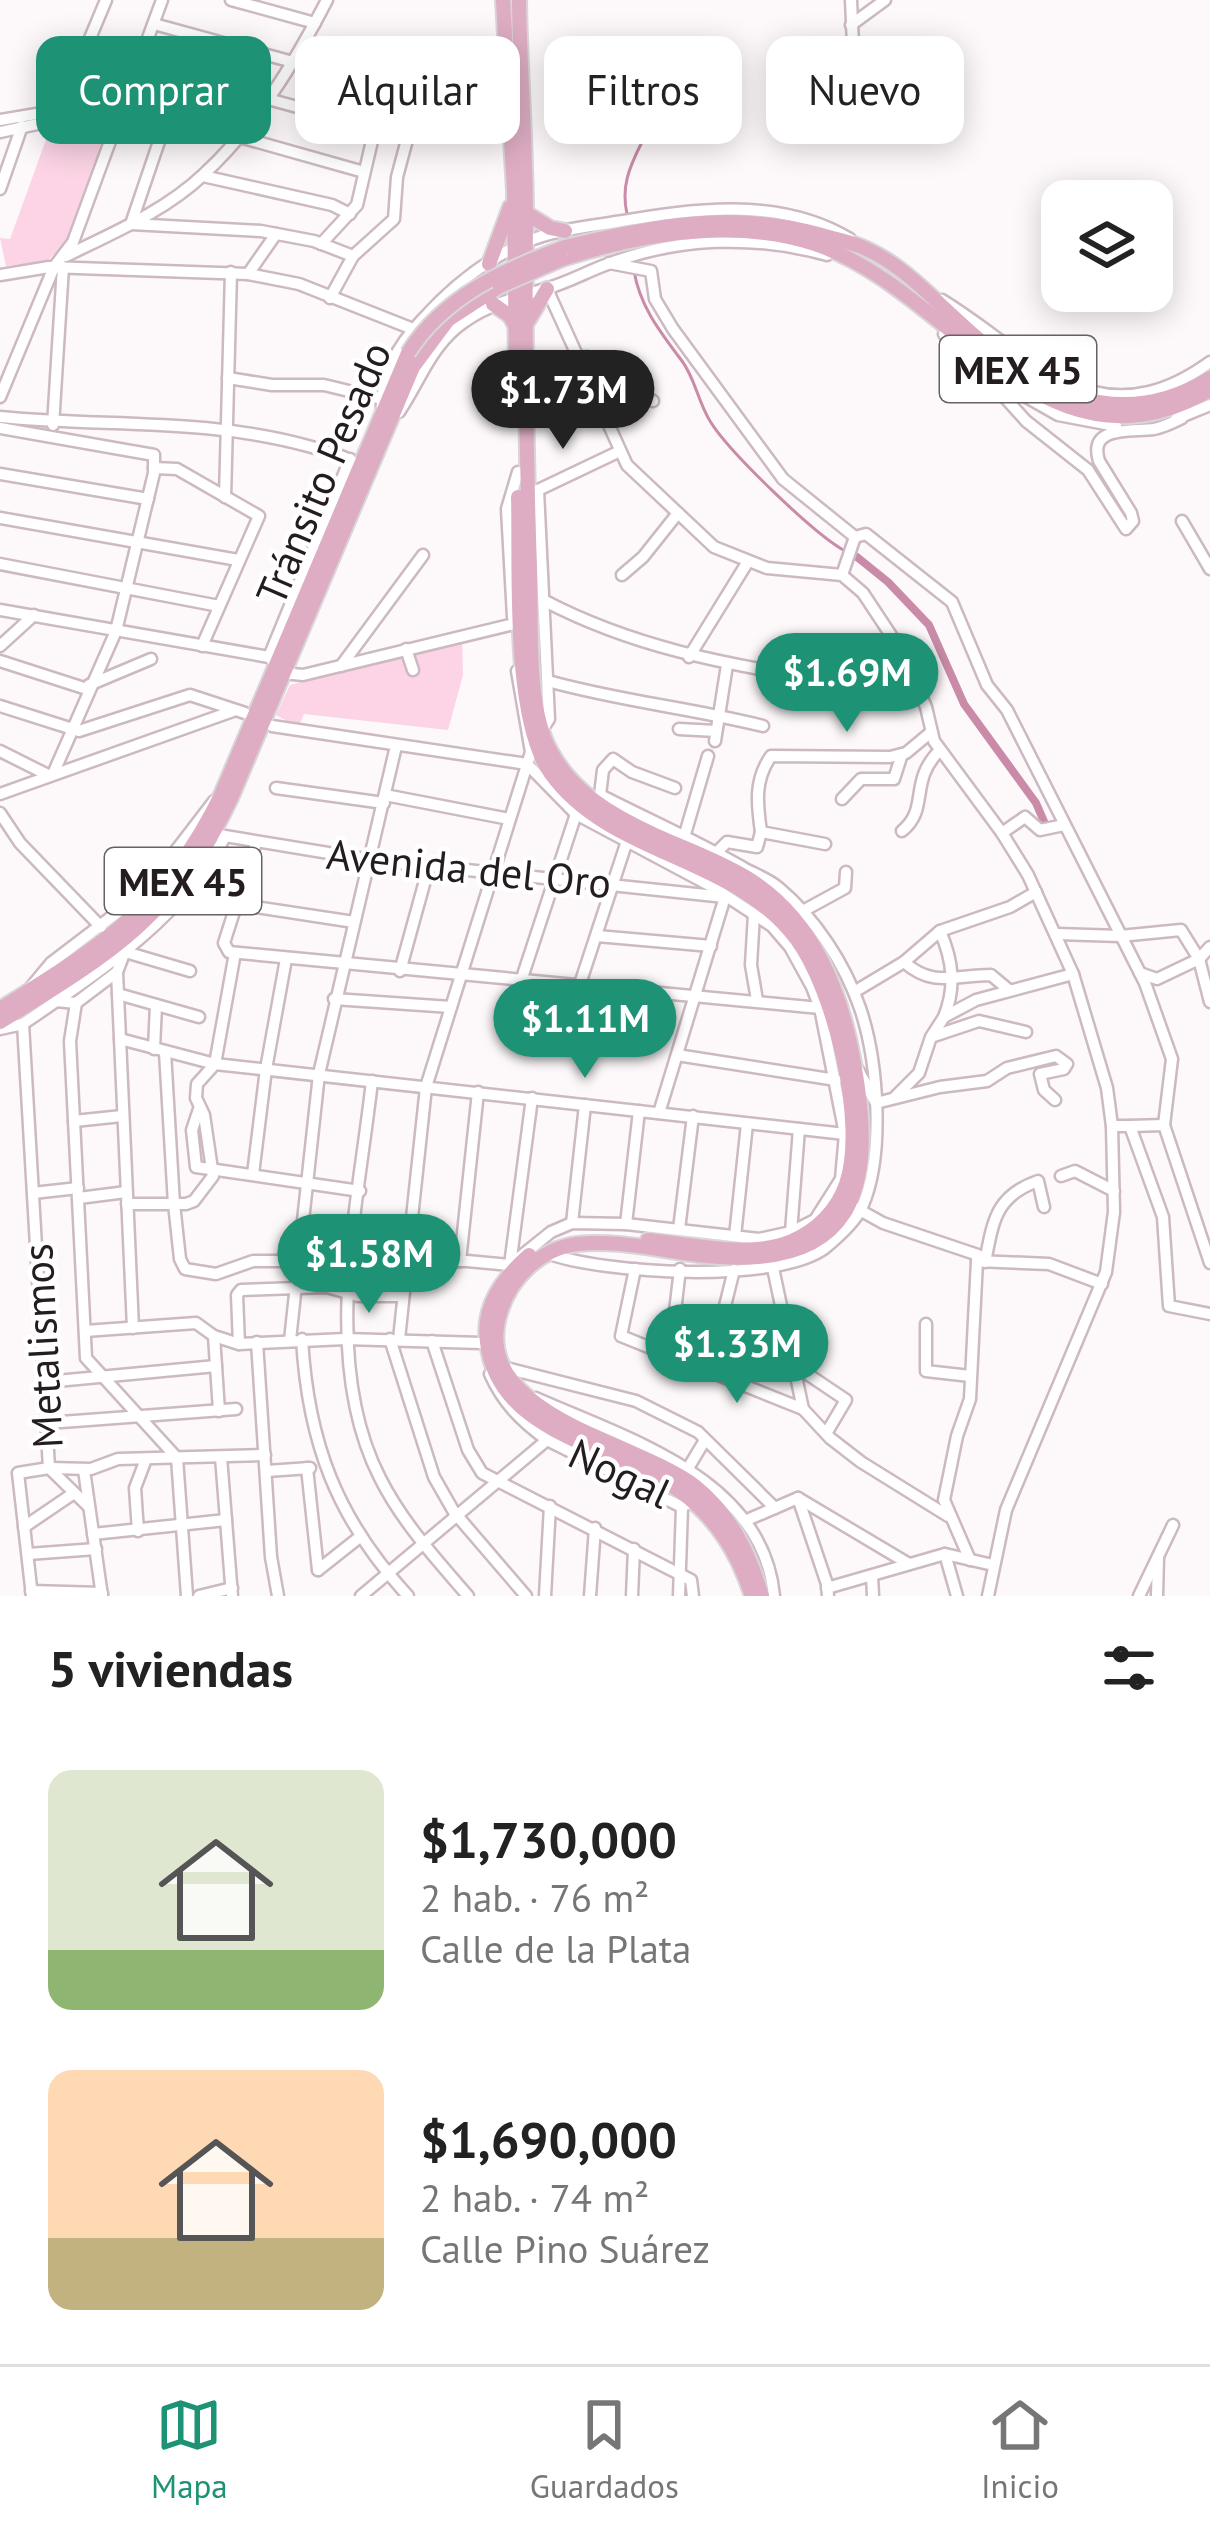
<!DOCTYPE html>
<html lang="es">
<head>
<meta charset="utf-8">
<style>
	:root { --surface:#fff; --page:#f6f6f6; --text:#222; --muted:#767676; --line:#e0e0e0; --accent:#1e9274 }
	body { margin:0; font-family:"PT Sans",sans-serif; background:var(--page); color:var(--text); height:100vh; display:flex; flex-direction:column; font-size:45px; white-space:nowrap }
	* { box-sizing:border-box; margin:0 }
	p { font-size:39px; color:var(--muted) }
	.icon { flex:none; width:66px; height:66px; fill:none; stroke:currentColor; stroke-width:2; stroke-linecap:round; stroke-linejoin:round }
	.map { position:relative; height:1596px; overflow:hidden }
	.drawer { display:flex; flex-direction:column; background:var(--surface); flex:1 }
	.drawer>* { flex:none }
	.banner { position:absolute; left:36px; top:36px; width:1140px; height:108px; display:flex; gap:24px }
	.buttons { position:absolute; left:1041px; top:180px; display:grid; gap:24px }
	.buttons a { display:grid; place-items:center; width:132px; height:132px; border-radius:24px; background:var(--surface); box-shadow:0 6px 30px #0003; font-size:60px }
	.price { position:absolute; translate:-50% -102px; padding:0 27px; border-radius:42px; background:var(--accent); color:#fff; font-size:39px; line-height:78px; filter:drop-shadow(0 3px 6px #0008) }
	.price::after { content:''; position:absolute; left:50%; top:72px; width:36px; height:27px; margin-left:-18px; background:inherit; clip-path:polygon(0 0,100% 0,50% 100%) }
	.price.current { background:#222; color:#fff }
	ul { padding:0; list-style:none }
	li { display:flex; align-items:center; gap:36px; height:300px; padding:0 48px }
	li span { display:grid; place-items:center; flex:none; width:336px; height:240px; border-radius:24px; color:#555 }
	li>.icon { margin-inline-start:auto }
	span .icon { width:144px; height:144px; fill:#fffc; stroke-width:1 }
	li b { font-size:51px }
	h2 { display:flex; justify-content:space-between; align-items:center; height:144px; padding:0 48px; font-size:51px }
	.pill { padding:0 42px; border-radius:24px; background:var(--surface); box-shadow:0 6px 30px #0003; font-size:42px; line-height:108px }
	.pill.current { background:var(--accent); color:#fff }
	.tab-bar { display:flex; justify-content:space-around; align-items:center; height:168px; border-top:3px solid var(--line); background:var(--surface); font-size:33px; color:var(--muted) }
	.tab-bar a { display:grid; justify-items:center; gap:6px }
	.tab-bar .current { color:var(--accent) }
	.map>svg:first-child { display:block }
	.green { fill:#fcd4e5 }
	.lines { fill:none; stroke-linecap:round; stroke-linejoin:round }
	.stream { stroke:#c98ba7; stroke-width:3 }
	.canal { stroke:#c98ba7; stroke-width:8 }
	.minor-casing { stroke:#ccb9c1; stroke-width:15 }
	.major-casing { stroke:#d8d6d7; stroke-width:18 }
	.minor { stroke:#fff; stroke-width:10 }
	.major { stroke:#deadc4; stroke-width:14 }
	.major-bridge-casing { stroke:#d8d6d7; stroke-width:18; stroke-linecap:butt }
	.major-bridge { stroke:#deadc4; stroke-width:14 }
	.labels { text-anchor:middle; dominant-baseline:central; stroke-width:9; stroke-linejoin:round; paint-order:stroke }
	.shield { fill:#fff; stroke:#666163; stroke-width:3 }
	.shield-label { font-size:39px; font-weight:bold; fill:#241d20 }
	.street-label { font-size:42px; fill:#241d20; stroke:#fff }
</style>
</head>
<body>
<div class="map">
<svg width="1210" height="1596" viewBox="0 0 1210 1596">
	<rect width="100%" height="100%" fill="#fdf9fb"/>
	<g class="green">
		<path d="M118,113L69,240L47,261L6,266L0,238L10,239L51,126Z"/>
		<path d="M462,637L463,675L448,730L304,714L298,727L276,715L290,685Z"/>
	</g>
	<g class="lines">
		<g class="stream">
			<path d="M597,56L616,102L641,144C629,168 621,187 627,214"/>
			<path d="M634,271C640,307 661,333 682,361C695,378 698,402 710,421C728,451 814,534 845,551"/>
		</g>
		<path class="canal" d="M857,557L888,582L929,625L964,704L1036,803L1046,826"/>
		<g class="minor-casing">
			<g id="minor">
				<path d="M231,0L315,23"/>
				<path d="M851,0L853,45"/>
				<path d="M154,24L490,116H497L513,105"/>
				<path d="M851,25L885,0"/>
				<path d="M140,64L407,137"/>
				<path d="M60,110L106,0"/>
				<path d="M168,115L131,224L261,231L314,241L353,256"/>
				<path d="M0,120L60,110"/>
				<path d="M0,132L126,105L364,172"/>
				<path d="M203,176L332,205L350,214"/>
				<path d="M0,189L22,126"/>
				<path d="M321,244L357,205L375,128"/>
				<path d="M66,256C113,233 165,211 203,175C256,126 294,64 327,0"/>
				<path d="M609,263L651,271L655,299L673,329L783,479L855,537L866,534L952,602L987,685L1007,710L1145,983L1172,1059L1164,1125L1210,1263"/>
				<path d="M248,274L276,234"/>
				<path d="M0,275L49,267L248,274L299,284L413,329"/>
				<path d="M547,289L627,465L714,547L767,568L842,575L863,593L902,652L926,707L934,741L1002,833L1028,875L1073,974L1107,1088L1112,1126L1114,1212L1106,1272L1006,1510L988,1596"/>
				<path d="M330,298L353,256L394,219L397,177L419,95"/>
				<path d="M942,300C1033,356 1096,444 1210,362"/>
				<path d="M944,334L964,363L999,391L1026,421L1088,470L1126,529L1133,521L1131,513L1099,461C1088,425 1131,432 1154,429C1164,427 1172,423 1182,418"/>
				<path d="M579,358L587,357L653,401"/>
				<path d="M228,378L272,385H324L382,399"/>
				<path d="M995,379L1058,415L1116,426"/>
				<path d="M0,397L54,267L73,242L162,0"/>
				<path d="M382,408C381,374 400,343 423,319C451,288 487,259 526,242C554,230 586,227 616,222C693,209 779,196 850,239"/>
				<path d="M399,412C418,384 429,351 456,328C485,304 514,299 548,288C569,282 588,271 608,264C678,237 755,235 827,255"/>
				<path d="M0,417C103,427 207,418 308,446C326,451 344,455 360,466"/>
				<path d="M1176,419L1210,405"/>
				<path d="M53,425L63,267"/>
				<path d="M0,428L154,455V473L116,631L53,774"/>
				<path d="M154,468L177,469L259,516L202,646"/>
				<path d="M0,474L148,499"/>
				<path d="M538,490L549,719L540,733"/>
				<path d="M536,491L620,451"/>
				<path d="M225,497L231,272"/>
				<path d="M0,518L238,560"/>
				<path d="M1182,521L1210,569"/>
				<path d="M0,564L219,606"/>
				<path d="M622,575L643,557L678,513"/>
				<path d="M842,575L855,537"/>
				<path d="M545,601C631,646 723,664 818,679L828,700"/>
				<path d="M0,610L269,657L276,664"/>
				<path d="M513,617L507,509L518,472"/>
				<path d="M0,646L34,615"/>
				<path d="M406,649L413,670"/>
				<path d="M269,657L350,459"/>
				<path d="M689,657L747,563"/>
				<path d="M0,661L87,689"/>
				<path d="M341,666L423,555"/>
				<path d="M283,673L303,675L514,624"/>
				<path d="M548,681C619,701 691,708 763,726"/>
				<path d="M89,685L151,659"/>
				<path d="M0,706L79,731L190,695L245,713"/>
				<path d="M679,729L716,731"/>
				<path d="M715,741L727,665"/>
				<path d="M0,751L50,776"/>
				<path d="M276,788L384,803"/>
				<path d="M0,794L233,711"/>
				<path d="M385,795L509,819"/>
				<path d="M842,799L861,779H894L902,754"/>
				<path d="M0,813L20,843L101,927"/>
				<path d="M902,831C930,808 908,782 940,750"/>
				<path d="M761,832C757,804 754,780 771,756L890,757L906,753L930,733"/>
				<path d="M1002,833L1025,817L1040,830L1064,825"/>
				<path d="M213,834L371,860L725,897"/>
				<path d="M685,834L708,756"/>
				<path d="M256,843L224,943L229,952L820,1008"/>
				<path d="M717,852L727,842L757,847L761,832L825,844"/>
				<path d="M236,904L354,922"/>
				<path d="M801,912L845,888L846,872"/>
				<path d="M754,914L751,965L757,1000"/>
				<path d="M940,931C953,961 956,987 944,1017"/>
				<path d="M1057,934L1120,936L1181,930L1199,959L1210,1002"/>
				<path d="M597,936L711,946"/>
				<path d="M130,938L117,972L133,1328"/>
				<path d="M122,951L190,971"/>
				<path d="M904,962C933,988 955,975 991,975L1009,990"/>
				<path d="M400,971L429,866"/>
				<path d="M1140,973L1157,979L1199,959L1210,947"/>
				<path d="M521,981L576,814"/>
				<path d="M31,987L51,963L144,892L214,801"/>
				<path d="M579,987L626,844"/>
				<path d="M854,992L904,962L940,931L1010,907L1036,892"/>
				<path d="M118,994L199,1017"/>
				<path d="M334,999L451,1007"/>
				<path d="M56,1001L76,1003L117,972"/>
				<path d="M76,1003L70,1041L86,1358L177,1458L187,1596"/>
				<path d="M23,1024L49,1468L89,1507"/>
				<path d="M0,1029L23,1024C100,971 179,921 225,837"/>
				<path d="M934,1036L979,1021L1026,1032"/>
				<path d="M120,1039L215,1064L845,1134"/>
				<path d="M154,1049L156,1005"/>
				<path d="M165,1052L174,1204L180,1259L185,1269L216,1274L253,1261H467L510,1265L551,1232L572,1223L626,1224L759,1239L791,1232L815,1220L841,1179L845,1134L820,1008L812,987L790,947L772,926L711,886L576,814L527,764L272,726"/>
				<path d="M677,1055L836,1080"/>
				<path d="M858,1070L876,1103L940,1087L987,1081L1007,1068L1056,1056L1067,1064L1064,1069L1040,1074L1044,1090L1055,1100"/>
				<path d="M372,1081C358,1207 320,1361 380,1478C402,1522 436,1559 468,1596"/>
				<path d="M895,1097L919,1073L931,1037L944,1017L976,1000L1073,974"/>
				<path d="M199,1109L192,1130L196,1167L360,1191"/>
				<path d="M659,1113L725,897"/>
				<path d="M74,1121L122,1116"/>
				<path d="M1112,1126H1130L1163,1217L1169,1306L1210,1314"/>
				<path d="M1130,1126L1164,1125"/>
				<path d="M253,1174L266,1069L286,959"/>
				<path d="M1061,1176L1075,1171L1114,1191"/>
				<path d="M33,1193L78,1188"/>
				<path d="M79,1198L126,1192"/>
				<path d="M127,1204H186L194,1201L213,1176L204,1115L196,1098L197,1084L215,1064L235,953"/>
				<path d="M856,1208L883,1223L978,1255L977,1261L1049,1264L1102,1284"/>
				<path d="M572,1223L585,1105"/>
				<path d="M626,1224L639,1111"/>
				<path d="M679,1229L693,1116"/>
				<path d="M791,1232L799,1129"/>
				<path d="M735,1236L747,1124"/>
				<path d="M547,1253C603,1274 777,1284 825,1248C837,1238 856,1221 862,1207C885,1155 878,1061 860,1008C845,964 815,918 779,888C770,880 757,875 747,870C699,842 649,820 600,795L603,770L613,759L632,772L675,788"/>
				<path d="M460,1261L478,1092"/>
				<path d="M985,1262C993,1222 995,1196 1038,1181L1044,1207"/>
				<path d="M510,1265L532,1098"/>
				<path d="M635,1269L621,1336L803,1409L773,1268"/>
				<path d="M926,1324V1371L970,1376"/>
				<path d="M85,1331L196,1323L214,1336L239,1344L345,1339L481,1343"/>
				<path d="M214,1336L219,1411"/>
				<path d="M302,1339C308,1443 337,1519 408,1596"/>
				<path d="M390,1339L434,1477L454,1512L526,1596"/>
				<path d="M399,1339L426,1087L531,752L517,671"/>
				<path d="M290,1340L319,1074L396,746"/>
				<path d="M432,1341L468,1450L482,1473L691,1580L693,1596"/>
				<path d="M257,1342L271,1557L278,1596"/>
				<path d="M239,1344L237,1295L241,1290L327,1287L358,1296H403"/>
				<path d="M670,1354L680,1269"/>
				<path d="M791,1363L846,1400L827,1432"/>
				<path d="M506,1368L636,1401L698,1432L775,1508"/>
				<path d="M709,1370L734,1270"/>
				<path d="M46,1382L216,1366"/>
				<path d="M536,1398C628,1439 763,1478 774,1596"/>
				<path d="M803,1409L830,1438L861,1462L948,1516"/>
				<path d="M48,1423L236,1409"/>
				<path d="M547,1440L682,1507L692,1501"/>
				<path d="M221,1457L232,1596"/>
				<path d="M307,1468L318,1570"/>
				<path d="M84,1470L102,1596"/>
				<path d="M267,1471L310,1468"/>
				<path d="M684,1475L705,1440"/>
				<path d="M798,1498L909,1564"/>
				<path d="M798,1498L827,1584L828,1596"/>
				<path d="M747,1520L798,1498"/>
				<path d="M24,1527L74,1493"/>
				<path d="M138,1531L135,1488L146,1459"/>
				<path d="M93,1534L226,1520"/>
				<path d="M28,1554L96,1549"/>
				<path d="M945,1554L957,1596"/>
				<path d="M970,1560L944,1500L957,1436L970,1399L977,1261"/>
				<path d="M318,1570L361,1536"/>
				<path d="M872,1576L873,1596"/>
				<path d="M827,1588L945,1554L993,1565"/>
				<path d="M31,1591L102,1593"/>
				<path d="M32,1596L18,1473L49,1468L91,1469L118,1459L265,1455"/>
				<path d="M199,1596L232,1588"/>
				<path d="M361,1596L547,1440C521,1421 503,1403 490,1374"/>
				<path d="M545,1596L550,1506"/>
				<path d="M590,1596L595,1528"/>
				<path d="M632,1596L634,1549"/>
				<path d="M679,1596L682,1507"/>
				<path d="M1139,1596L1173,1525"/>
				<path d="M1157,1596L1158,1557"/>
			</g>
		</g>
		<g class="major-casing">
			<g id="major">
				<path d="M503,0L514,191L516,372"/>
				<path d="M519,0C520,73 526,146 526,219C525,335 526,452 530,568C532,621 525,706 551,752C573,792 610,814 651,833C683,848 719,860 749,879C814,920 841,991 854,1063C877,1189 855,1271 707,1256C666,1252 619,1239 577,1244C540,1249 510,1278 500,1313C469,1416 637,1441 695,1486C731,1515 749,1553 762,1596"/>
				<path d="M526,213L550,228L565,231"/>
				<path d="M565,247C651,226 731,210 818,234C833,239 848,241 862,247C900,263 926,292 956,319C1028,387 1115,437 1210,378"/>
				<path d="M562,259C641,234 735,218 815,244C955,291 1043,486 1210,390"/>
				<path d="M489,264L510,207"/>
				<path d="M493,304L510,316L515,325"/>
				<path d="M528,321L547,289"/>
				<path d="M518,497C520,567 511,718 551,774C611,857 736,856 797,940C834,991 867,1123 846,1184C837,1210 817,1230 792,1241C750,1259 692,1244 648,1240"/>
				<path d="M0,1009C102,945 166,907 221,795L408,353"/>
				<path d="M0,1022C106,957 176,916 231,798L413,367L448,320L500,286"/>
				<path d="M529,1255C503,1278 482,1306 487,1342C498,1438 617,1444 681,1492C717,1519 738,1553 752,1596"/>
			</g>
		</g>
		<use href="#minor" class="minor"/>
		<use href="#major" class="major"/>
		<g class="major-bridge-casing">
			<g id="major-bridge">
				<path d="M500,286L562,259"/>
				<path d="M408,353C443,297 505,269 565,247"/>
			</g>
		</g>
		<use href="#major-bridge" class="major-bridge"/>
	</g>
	<g class="labels">
		<g class="shield">
			<rect x="940" y="336" width="156" height="66" rx="9"/>
			<rect x="105" y="848" width="156" height="66" rx="9"/>
		</g>
		<g class="shield-label">
			<text x="1018" y="369">MEX 45</text>
			<text x="183" y="881">MEX 45</text>
		</g>
		<g class="street-label">
			<text transform="translate(323 473) rotate(-67)">Tránsito Pesado</text>
			<text transform="translate(469 868) rotate(6)">Avenida del Oro</text>
			<text transform="translate(42 1346) rotate(-93)">Metalismos</text>
			<text transform="translate(620 1473) rotate(25)">Nogal</text>
		</g>
	</g>
</svg>
<div class="buttons">
<a><svg class="icon" aria-label="layers" viewBox="0 0 24 24"><path d="M12 4l9 5-9 5-9-5zM3 14l9 5 9-5"/></svg></a>
</div>
<b class="price current" style="left:563px;top:452px">$1.73M</b>
<b class="price" style="left:847px;top:735px">$1.69M</b>
<b class="price" style="left:585px;top:1081px">$1.11M</b>
<b class="price" style="left:369px;top:1316px">$1.58M</b>
<b class="price" style="left:737px;top:1406px">$1.33M</b>
<div class="banner">
<a class="pill current">Comprar</a>
<a class="pill">Alquilar</a>
<a class="pill">Filtros</a>
<a class="pill">Nuevo</a>
</div>
</div>
<section class="drawer">
<h2>5 viviendas<svg class="icon" aria-label="filters" viewBox="0 0 24 24"><path d="M4 7h16M4 17h16"/><circle cx="9" cy="7" r="2"/><circle cx="15" cy="17" r="2"/></svg></h2>
<ul>
<li><span style="background:linear-gradient(#dfe7d0 75%,#8fb573 0)"><svg class="icon" aria-label="home" viewBox="0 0 24 24"><path d="M3 11l9-7 9 7M6 9v11h12V9"/></svg></span><div><b>$1,730,000</b><p>2 hab. · 76 m²</p><p>Calle de la Plata</p></div></li>
<li><span style="background:linear-gradient(#ffd9b3 70%,#c2b280 0)"><svg class="icon" aria-label="home" viewBox="0 0 24 24"><path d="M3 11l9-7 9 7M6 9v11h12V9"/></svg></span><div><b>$1,690,000</b><p>2 hab. · 74 m²</p><p>Calle Pino Suárez</p></div></li>
</ul>
</section>
<nav class="tab-bar">
<a class="current"><svg class="icon" aria-label="map" viewBox="0 0 24 24"><path d="M3 6l6-2 6 2 6-2v14l-6 2-6-2-6 2zM9 4v14M15 6v14"/></svg>Mapa</a>
<a><svg class="icon" aria-label="saved" viewBox="0 0 24 24"><path d="M7 4h10v16l-5-4-5 4z"/></svg>Guardados</a>
<a><svg class="icon" aria-label="home" viewBox="0 0 24 24"><path d="M3 11l9-7 9 7M6 9v11h12V9"/></svg>Inicio</a>
</nav>
</body>
</html>
